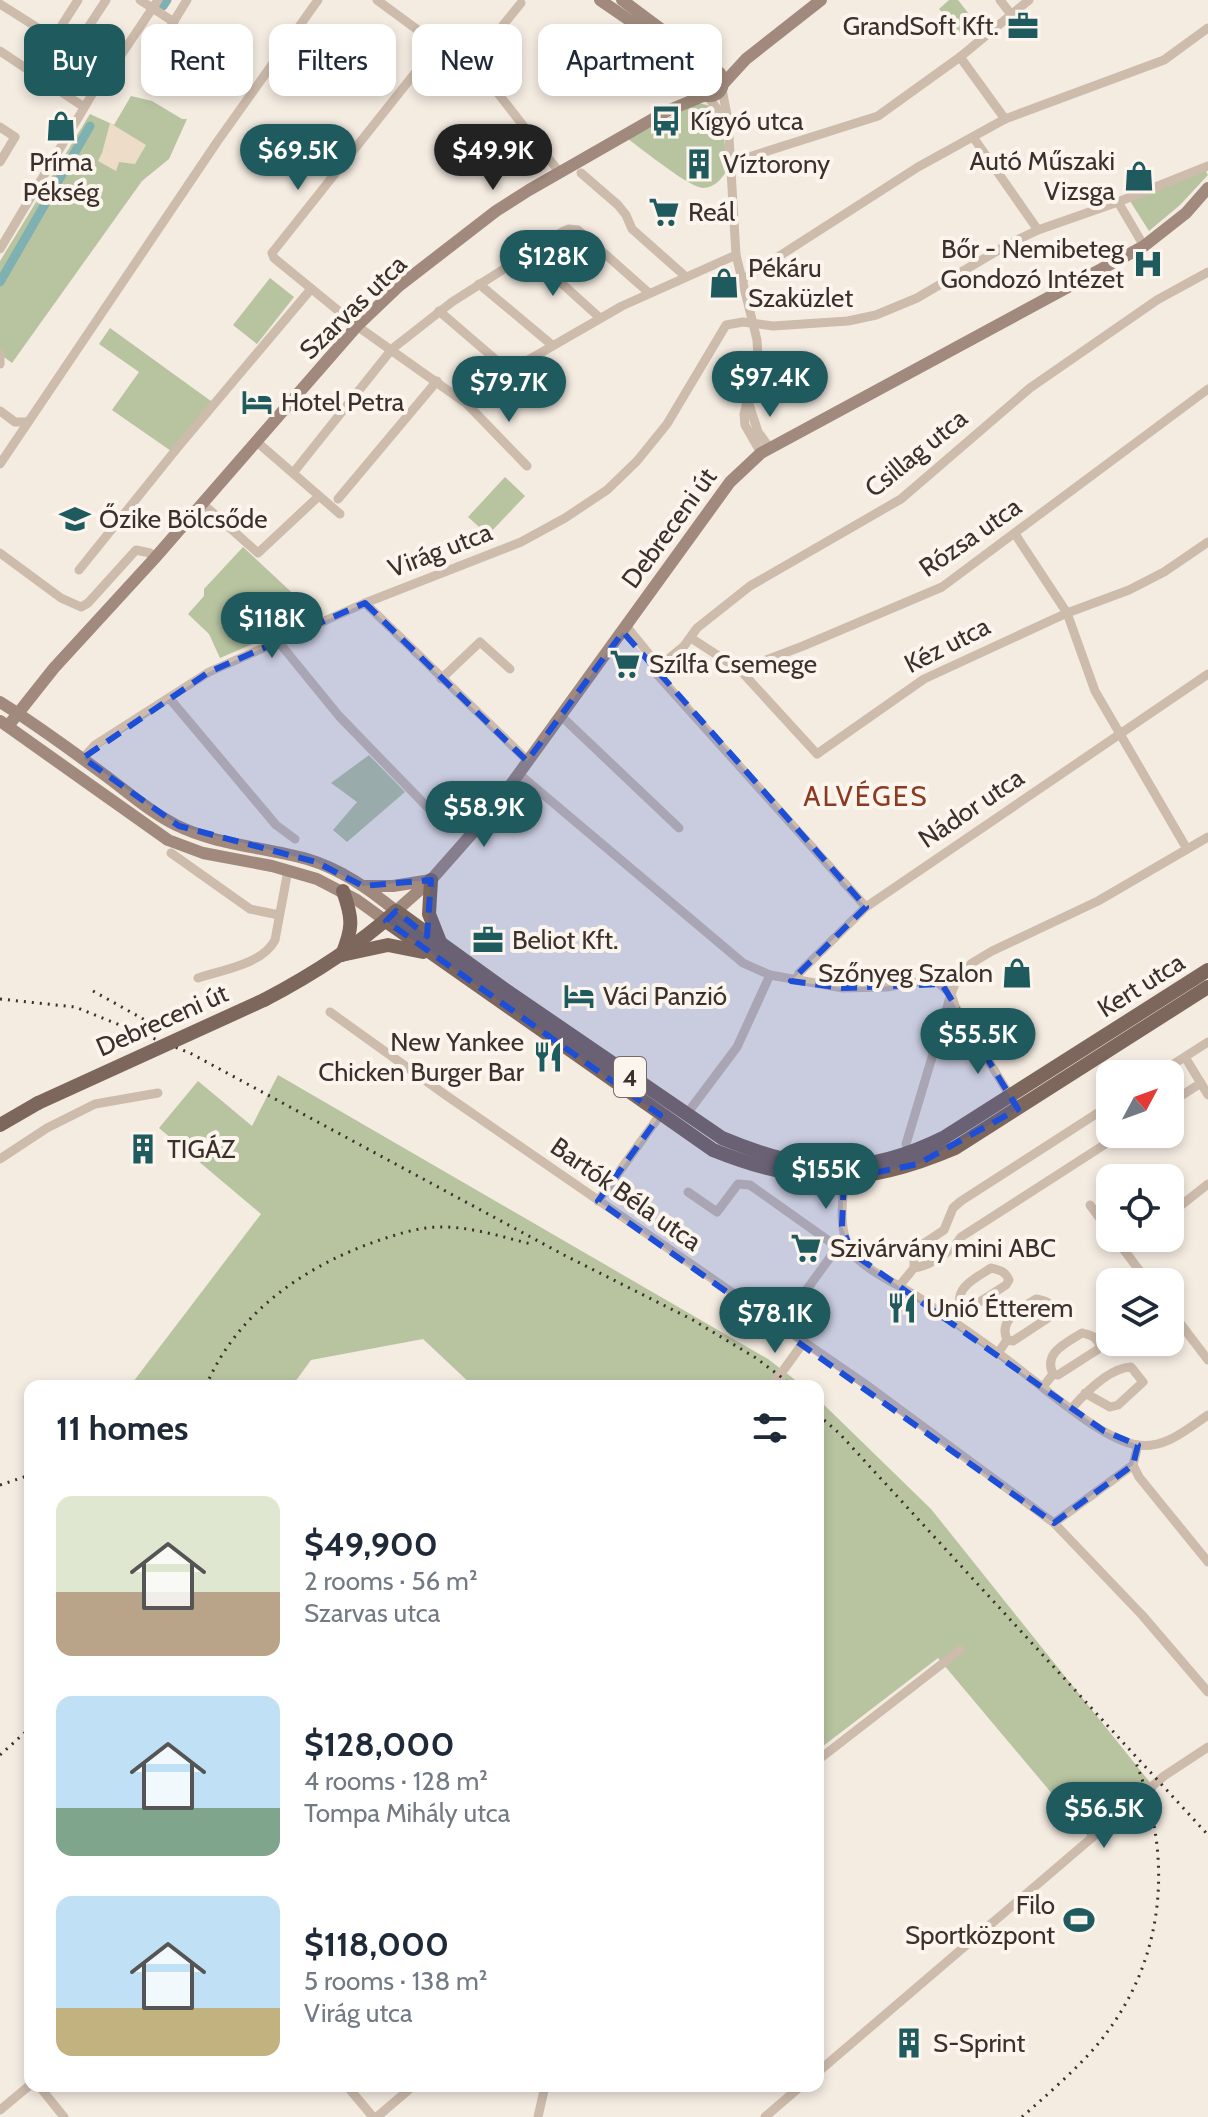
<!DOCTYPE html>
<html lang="en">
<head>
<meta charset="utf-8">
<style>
	:root { --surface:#fff; --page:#f2f2f3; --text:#1f2937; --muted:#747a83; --accent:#1f5a5e }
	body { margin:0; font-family:Cabin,sans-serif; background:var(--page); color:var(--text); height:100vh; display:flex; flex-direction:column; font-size:30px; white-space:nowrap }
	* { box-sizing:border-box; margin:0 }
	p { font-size:26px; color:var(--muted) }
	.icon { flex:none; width:44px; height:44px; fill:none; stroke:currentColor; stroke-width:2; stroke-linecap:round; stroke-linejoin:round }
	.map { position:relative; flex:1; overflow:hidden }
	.panel { position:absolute; left:24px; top:1380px; width:800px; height:712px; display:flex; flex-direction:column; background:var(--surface); border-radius:16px; box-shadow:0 4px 12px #0003 }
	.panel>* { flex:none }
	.guide { position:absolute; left:24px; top:24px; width:800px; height:72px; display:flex; gap:16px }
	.needle { width:52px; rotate:49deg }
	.buttons { position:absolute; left:1096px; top:1060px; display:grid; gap:16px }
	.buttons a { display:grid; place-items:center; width:88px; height:88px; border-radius:16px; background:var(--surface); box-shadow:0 4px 12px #0003; font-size:40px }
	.price { position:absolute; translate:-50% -68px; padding:0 18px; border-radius:28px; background:var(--accent); color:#fff; font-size:26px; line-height:52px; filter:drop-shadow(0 2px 4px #0008) }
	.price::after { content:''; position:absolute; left:50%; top:48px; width:24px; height:18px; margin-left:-12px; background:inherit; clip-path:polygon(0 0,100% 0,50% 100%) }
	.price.active { background:#222; color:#fff }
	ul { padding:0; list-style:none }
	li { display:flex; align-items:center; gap:24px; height:200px; padding:0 32px }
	li span { display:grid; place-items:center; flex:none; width:224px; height:160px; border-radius:16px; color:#555 }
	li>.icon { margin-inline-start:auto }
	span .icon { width:96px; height:96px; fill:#fffc; stroke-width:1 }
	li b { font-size:34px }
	h2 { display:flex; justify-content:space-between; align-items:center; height:96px; padding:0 32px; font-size:34px }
	.chip { padding:0 28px; border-radius:16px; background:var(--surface); box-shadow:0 4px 12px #0003; font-size:28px; line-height:72px }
	.chip.active { background:var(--accent); color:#fff }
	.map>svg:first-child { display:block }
	.green { fill:#b8c4a0 }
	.plaza { fill:#ecdcc8 }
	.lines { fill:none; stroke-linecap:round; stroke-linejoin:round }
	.canal { stroke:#7fb0b2; stroke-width:9 }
	.street { stroke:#cdbbac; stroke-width:9 }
	.secondary { stroke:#a18a7d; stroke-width:12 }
	.primary { stroke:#7d675c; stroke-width:14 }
	.rail { stroke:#3b302b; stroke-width:3; stroke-dasharray:2 6; stroke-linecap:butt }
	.primary-bridge { stroke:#7d675c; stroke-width:14 }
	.marked { fill:#1d4ed8; fill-opacity:0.2; stroke:#1d4ed8; stroke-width:6; stroke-dasharray:16 10; stroke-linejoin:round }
	.labels { text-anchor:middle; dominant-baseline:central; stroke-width:8; stroke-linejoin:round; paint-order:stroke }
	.shield { fill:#fbf5ee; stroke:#756b66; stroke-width:2 }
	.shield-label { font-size:24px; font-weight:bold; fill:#3b302b }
	.poi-label { font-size:26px; fill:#3b302b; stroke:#fbf5ee; text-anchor:start }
	.street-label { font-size:26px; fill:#3b302b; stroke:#fbf5ee }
	.neighbourhood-label { font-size:28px; letter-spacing:2px; fill:#8c3b22; stroke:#fbf5ee }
</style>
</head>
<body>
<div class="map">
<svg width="1208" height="2117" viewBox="0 0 1208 2117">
	<rect width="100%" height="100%" fill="#f4ebe1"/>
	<g class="green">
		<path d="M949,0H958L979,27L965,39L939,9Z"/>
		<path d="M131,96L152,101L182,119H187L169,159L142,181L12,363L0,354V261L90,114L114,125Z"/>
		<path d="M698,103L720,108L728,169C722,178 715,188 703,188C690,188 642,149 628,139Z"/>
		<path d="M1204,168L1208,175L1180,205L1149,231L1130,201Z"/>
		<path d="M270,278L294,297L257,344L233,325Z"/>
		<path d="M110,328L215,404L171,451L112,410L139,372L99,344Z"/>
		<path d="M505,477L525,496L488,535L468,517Z"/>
		<path d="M243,547L317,616L220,658L209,634L188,614L204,596V589Z"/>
		<path d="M369,755L405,792L347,842L333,830L357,802L331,783Z"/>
		<path d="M278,1075L768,1359L803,1386H473L423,1339L311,1360L292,1386H130L261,1214L159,1128L198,1081L252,1126Z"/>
		<path d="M818,1399L931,1509L1156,1790L1091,1840L938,1658L818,1750Z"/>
	</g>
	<path class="plaza" d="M110,123L146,145L135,164L119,162L116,171L98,161L102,153Z"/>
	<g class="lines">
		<g class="canal">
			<path d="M163,6L167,0"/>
			<path d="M0,282L90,126"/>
		</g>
		<g class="street">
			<path d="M140,0L174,22"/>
			<path d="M187,0L166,34L192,51"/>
			<path d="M377,0L490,83L560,173"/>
			<path d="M1000,0L1010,13"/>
			<path d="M0,4L109,73L158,0"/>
			<path d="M62,25L78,0"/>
			<path d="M438,44L272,253L274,258L357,326L467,404L527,466"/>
			<path d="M74,49L106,0"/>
			<path d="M0,51L84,107"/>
			<path d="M960,57L1005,119"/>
			<path d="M469,67L521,3"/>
			<path d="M722,89L728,120L736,255L757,340L758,358L744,414L745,425L761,453"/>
			<path d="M708,97L719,111L726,128"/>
			<path d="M0,127L15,137L0,162"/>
			<path d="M973,137L1038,230"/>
			<path d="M730,163L878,116L960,57L1029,0"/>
			<path d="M581,173L618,205L626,215L632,229L685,276"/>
			<path d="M1118,202L1144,246"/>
			<path d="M0,249L106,71"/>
			<path d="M528,253L600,318"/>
			<path d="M742,280L918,167L1005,119L1164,60L1208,28"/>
			<path d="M479,284L552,345"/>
			<path d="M439,311L509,371"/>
			<path d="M0,354V364"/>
			<path d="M467,404L509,371L622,306L736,255"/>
			<path d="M749,404L758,432L769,447"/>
			<path d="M0,411L15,422H28"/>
			<path d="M257,442L340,514"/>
			<path d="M0,464L217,142L318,0"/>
			<path d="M293,473L392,349L452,302L562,232L569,229L578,230L649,293"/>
			<path d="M338,499L437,381"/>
			<path d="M203,504L258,553L319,496"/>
			<path d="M1015,534L1067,613L1095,691L1187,849"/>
			<path d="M0,553L61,598L81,607L88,603L136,550L150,553L154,559"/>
			<path d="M79,570L178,447L311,289"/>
			<path d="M365,603L528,761"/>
			<path d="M627,627L653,659L657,664L654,671L866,907"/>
			<path d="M691,638L740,670L803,646L942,587L1208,389"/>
			<path d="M277,640L339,716L437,817"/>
			<path d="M740,670L817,754L924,679L1067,613L1129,590L1164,572L1208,542"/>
			<path d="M654,671L684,646L697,628L750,586L901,499L1030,388L1157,300L1208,272"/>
			<path d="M441,679L480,642L510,669"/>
			<path d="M170,699L276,825L295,839"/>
			<path d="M560,715L679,828"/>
			<path d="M83,758L95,745L209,672L365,603L521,542L565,518L607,490L637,461L667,424L726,325L743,322L773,326L848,321L876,315L917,298L1009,244L1038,230L1118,202L1208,166"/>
			<path d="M519,774L743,963L770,975L843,988L887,987L958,976L972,963L992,951L1098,901L1208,837"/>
			<path d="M171,853L250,909L279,915"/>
			<path d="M958,976L951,994L955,1006L1018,1109"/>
			<path d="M198,978C222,970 263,964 275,940L288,870"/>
			<path d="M797,980L799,973L866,907L1208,674"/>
			<path d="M330,1012L447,1096L868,1386L1054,1523L1142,1615L1208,1692"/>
			<path d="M1185,1057L1208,1095"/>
			<path d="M1158,1074L1208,1042"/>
			<path d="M1170,1103L1201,1083"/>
			<path d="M686,1115L737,1047L770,975"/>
			<path d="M906,1144L951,994L935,980"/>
			<path d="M0,1159L47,1128L95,1104L158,1093"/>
			<path d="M845,1173C843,1198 837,1229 851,1251C862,1269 902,1286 921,1299C951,1320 981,1340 1010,1362C1041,1385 1102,1440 1137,1445C1165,1449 1186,1430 1208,1415"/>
			<path d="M688,1192L717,1212L738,1184L750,1185L836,1246"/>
			<path d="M598,1201L660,1115"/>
			<path d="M1090,1205L1110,1232"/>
			<path d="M1170,1214L1208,1184"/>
			<path d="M1115,1238L1148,1282"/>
			<path d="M1125,1251L1140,1238"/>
			<path d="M914,1268V1250L944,1230L953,1208L961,1201L1110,1105"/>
			<path d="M900,1285L914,1268C930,1266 953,1251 961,1237L1121,1134"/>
			<path d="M1170,1310L1208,1360"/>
			<path d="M952,1321L962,1309L967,1310L1006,1285L1009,1280C1005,1271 1000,1270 991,1268C976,1278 952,1288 962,1309"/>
			<path d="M780,1326L840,1244"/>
			<path d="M998,1353L1007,1340L1013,1341L1051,1316L1054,1312C1051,1302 1046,1301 1036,1299C1021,1309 998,1319 1007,1340"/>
			<path d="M772,1386L803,1343"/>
			<path d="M1043,1387L1053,1374L1058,1375L1097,1350L1100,1346C1096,1336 1091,1335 1082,1333C1066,1343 1043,1353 1053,1374"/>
			<path d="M1072,1408C1086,1392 1109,1368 1131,1367L1143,1382L1118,1405L1110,1407L1085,1393"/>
			<path d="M1138,1445L1133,1465L1139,1477L1208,1562"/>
			<path d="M1054,1523L1133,1465"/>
			<path d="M818,1760L960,1650"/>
			<path d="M818,2072L1164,1776L1208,1747"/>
			<path d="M39,2086L64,2117"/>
			<path d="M347,2086L373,2117"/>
			<path d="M0,2110L30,2085"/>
			<path d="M377,2117L413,2086"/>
			<path d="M538,2117L545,2086"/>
			<path d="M765,2117L801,2086"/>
		</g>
		<g class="secondary">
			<path d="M600,0L673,50L696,76"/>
			<path d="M622,0L720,73C729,90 714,102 699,93L694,80L700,70L710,68"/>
			<path d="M724,83L746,59L821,0"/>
			<path d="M0,702C37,725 71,750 106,776C129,793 150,812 176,825C216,845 264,847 307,859C341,869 369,889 396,911L431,880L491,812L730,482L761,453L1144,246L1186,213L1208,188"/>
			<path d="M0,721L168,840L203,853L272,866L317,879L357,900L386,921"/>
			<path d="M8,726L54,668L154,559L357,326L399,286L496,211L529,190L667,111L703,96"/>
			<path d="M363,886H393L431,880"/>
		</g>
		<g class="primary">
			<path d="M431,880L429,914L440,942"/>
			<path d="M386,921L713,1150C805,1187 864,1187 955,1148L1208,987"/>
			<path d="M346,954L388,945L423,952"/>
			<path d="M342,955C353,927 353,919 343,891"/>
			<path d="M264,1000C312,975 356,947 396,911L504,989L722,1138C805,1173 863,1178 945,1137L1208,970"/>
			<path d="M0,1125L38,1103"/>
		</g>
		<g class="rail">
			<path d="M93,991L163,1030"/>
			<path d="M0,999L75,1007L190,1053L564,1255L693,1320L756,1358L793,1386"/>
			<path d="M206,1386C237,1312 306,1265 380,1240C401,1233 423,1226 446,1227C475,1228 503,1237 531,1244"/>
			<path d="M818,1415L839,1433L1208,1835"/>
			<path d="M0,1485L30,1475"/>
			<path d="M0,1755L30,1728"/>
			<path d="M1022,2117C1047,2095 1086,2061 1105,2035C1166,1955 1173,1855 1136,1763"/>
		</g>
		<path class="primary-bridge" d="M38,1103L264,1000"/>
	</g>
	<path class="marked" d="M365,603L527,761L623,632L866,907L791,981L843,988L942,984L1018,1109L918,1164L844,1179L842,1226L852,1253L1104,1431L1138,1445L1133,1465L1054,1523L598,1201L660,1115L386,921L396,911L427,936L431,880L363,886L316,862L179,826L83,758L209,672Z"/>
	<defs>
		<g id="office-bare" transform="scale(2.4)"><path d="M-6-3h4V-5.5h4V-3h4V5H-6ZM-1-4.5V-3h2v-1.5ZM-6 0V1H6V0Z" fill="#1f5a5e" stroke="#fbf5ee" stroke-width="2.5" paint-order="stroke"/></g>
		<g id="bus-bare" transform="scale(2.4)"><path d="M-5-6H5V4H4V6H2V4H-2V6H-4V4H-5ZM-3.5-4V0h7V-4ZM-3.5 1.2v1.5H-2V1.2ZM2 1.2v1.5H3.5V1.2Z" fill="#1f5a5e" stroke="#fbf5ee" stroke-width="2.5" paint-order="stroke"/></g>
		<g id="shop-bare" transform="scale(2.4)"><path d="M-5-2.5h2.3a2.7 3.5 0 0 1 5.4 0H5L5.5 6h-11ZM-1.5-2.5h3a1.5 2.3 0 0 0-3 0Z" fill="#1f5a5e" stroke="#fbf5ee" stroke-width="2.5" paint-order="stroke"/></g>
		<g id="building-bare" transform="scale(2.4)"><path d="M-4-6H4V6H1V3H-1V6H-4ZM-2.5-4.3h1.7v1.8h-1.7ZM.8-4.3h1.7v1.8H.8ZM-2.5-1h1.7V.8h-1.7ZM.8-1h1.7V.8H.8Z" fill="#1f5a5e" stroke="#fbf5ee" stroke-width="2.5" paint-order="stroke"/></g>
		<g id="supermarket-bare" transform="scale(2.4)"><path d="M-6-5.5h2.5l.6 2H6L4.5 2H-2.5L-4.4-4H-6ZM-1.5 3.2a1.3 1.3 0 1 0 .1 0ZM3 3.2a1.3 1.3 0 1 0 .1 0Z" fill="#1f5a5e" stroke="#fbf5ee" stroke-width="2.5" paint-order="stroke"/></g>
		<g id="hospital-bare" transform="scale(2.4)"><path d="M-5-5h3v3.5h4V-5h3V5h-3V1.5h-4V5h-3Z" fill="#1f5a5e" stroke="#fbf5ee" stroke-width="2.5" paint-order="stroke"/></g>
		<g id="hotel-bare" transform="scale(2.4)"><path d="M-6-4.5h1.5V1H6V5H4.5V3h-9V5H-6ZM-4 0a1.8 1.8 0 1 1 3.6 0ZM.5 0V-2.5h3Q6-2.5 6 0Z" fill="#1f5a5e" stroke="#fbf5ee" stroke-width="2.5" paint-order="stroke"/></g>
		<g id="school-bare" transform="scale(2.4)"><path d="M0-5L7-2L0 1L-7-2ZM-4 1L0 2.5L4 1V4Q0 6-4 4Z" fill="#1f5a5e" stroke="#fbf5ee" stroke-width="2.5" paint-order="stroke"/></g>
		<g id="restaurant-bare" transform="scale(2.4)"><path d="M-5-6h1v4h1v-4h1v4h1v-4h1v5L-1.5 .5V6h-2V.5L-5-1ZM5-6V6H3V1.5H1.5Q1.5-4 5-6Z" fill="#1f5a5e" stroke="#fbf5ee" stroke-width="2.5" paint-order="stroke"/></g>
		<g id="stadium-bare" transform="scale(2.4)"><path d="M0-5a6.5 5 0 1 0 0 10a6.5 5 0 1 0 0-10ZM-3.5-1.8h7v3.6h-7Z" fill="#1f5a5e" stroke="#fbf5ee" stroke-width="2.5" paint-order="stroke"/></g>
	</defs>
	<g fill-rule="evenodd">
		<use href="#office-bare" x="1023" y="26"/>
		<use href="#bus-bare" x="666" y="121"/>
		<use href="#shop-bare" x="61" y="126"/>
		<use href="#building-bare" x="699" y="164"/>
		<use href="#shop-bare" x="1139" y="176"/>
		<use href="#supermarket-bare" x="664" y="212"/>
		<use href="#hospital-bare" x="1148" y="264"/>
		<use href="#shop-bare" x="724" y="283"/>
		<use href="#hotel-bare" x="257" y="402"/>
		<use href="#school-bare" x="75" y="519"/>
		<use href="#supermarket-bare" x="625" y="664"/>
		<use href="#office-bare" x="488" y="940"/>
		<use href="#shop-bare" x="1017" y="973"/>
		<use href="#hotel-bare" x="579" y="996"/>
		<use href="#restaurant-bare" x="548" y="1057"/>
		<use href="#building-bare" x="143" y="1149"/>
		<use href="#supermarket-bare" x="806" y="1248"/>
		<use href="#restaurant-bare" x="902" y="1308"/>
		<use href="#stadium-bare" x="1079" y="1920"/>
		<use href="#building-bare" x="909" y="2043"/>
	</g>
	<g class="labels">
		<rect class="shield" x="614" y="1057" width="32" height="40" rx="6"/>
		<g class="shield-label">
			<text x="630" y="1077">4</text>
		</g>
		<g class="poi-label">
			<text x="999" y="26" text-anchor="end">GrandSoft Kft.</text>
			<text x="690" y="121">Kígyó utca</text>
			<text x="1115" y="161" text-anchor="end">Autó Műszaki<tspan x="1115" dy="30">Vizsga</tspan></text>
			<text x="61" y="162" text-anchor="middle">Príma<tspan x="61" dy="30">Pékség</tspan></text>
			<text x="723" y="164">Víztorony</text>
			<text x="688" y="212">Reál</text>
			<text x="1124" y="249" text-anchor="end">Bőr - Nemibeteg<tspan x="1124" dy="30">Gondozó Intézet</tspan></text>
			<text x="748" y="268">Pékáru<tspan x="748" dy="30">Szaküzlet</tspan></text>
			<text x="281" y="402">Hotel Petra</text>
			<text x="99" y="519">Őzike Bölcsőde</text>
			<text x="649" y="664">Szílfa Csemege</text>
			<text x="512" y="940">Beliot Kft.</text>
			<text x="993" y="973" text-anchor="end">Szőnyeg Szalon</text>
			<text x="603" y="996">Váci Panzió</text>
			<text x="524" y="1042" text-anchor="end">New Yankee<tspan x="524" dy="30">Chicken Burger Bar</tspan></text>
			<text x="167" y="1149">TIGÁZ</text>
			<text x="830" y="1248">Szivárvány mini ABC</text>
			<text x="926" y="1308">Unió Étterem</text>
			<text x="1055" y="1905" text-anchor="end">Filo<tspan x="1055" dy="30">Sportközpont</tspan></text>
			<text x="933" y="2043">S-Sprint</text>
		</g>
		<g class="street-label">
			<text transform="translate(353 307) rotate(-44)">Szarvas utca</text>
			<text transform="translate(916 453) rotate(-39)">Csillag utca</text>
			<text transform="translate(669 528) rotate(-54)">Debreceni út</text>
			<text transform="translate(970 537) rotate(-35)">Rózsa utca</text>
			<text transform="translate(440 550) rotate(-21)">Virág utca</text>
			<text transform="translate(947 645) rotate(-27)">Kéz utca</text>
			<text transform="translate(971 808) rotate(-34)">Nádor utca</text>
			<text transform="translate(1141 985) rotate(-32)">Kert utca</text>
			<text transform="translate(162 1020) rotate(-24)">Debreceni út</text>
			<text transform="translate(626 1194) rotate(35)">Bartók Béla utca</text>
		</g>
		<g class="neighbourhood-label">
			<text x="866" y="796">ALVÉGES</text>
		</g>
	</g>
</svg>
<div class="buttons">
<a><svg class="needle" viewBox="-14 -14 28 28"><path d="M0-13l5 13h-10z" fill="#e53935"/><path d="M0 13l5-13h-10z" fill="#747a83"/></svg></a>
<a><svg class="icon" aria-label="locate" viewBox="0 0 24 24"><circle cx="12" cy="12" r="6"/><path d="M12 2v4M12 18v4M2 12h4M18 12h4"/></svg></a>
<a><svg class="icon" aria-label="layers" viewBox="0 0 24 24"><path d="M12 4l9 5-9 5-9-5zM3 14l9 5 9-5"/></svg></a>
</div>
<b class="price" style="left:298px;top:192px">$69.5K</b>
<b class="price active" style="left:493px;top:192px">$49.9K</b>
<b class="price" style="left:553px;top:298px">$128K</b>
<b class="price" style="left:770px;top:419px">$97.4K</b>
<b class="price" style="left:509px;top:424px">$79.7K</b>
<b class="price" style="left:272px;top:660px">$118K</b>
<b class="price" style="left:484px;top:849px">$58.9K</b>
<b class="price" style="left:978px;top:1076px">$55.5K</b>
<b class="price" style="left:826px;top:1211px">$155K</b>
<b class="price" style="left:775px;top:1355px">$78.1K</b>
<b class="price" style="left:1104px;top:1850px">$56.5K</b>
<div class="guide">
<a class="chip active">Buy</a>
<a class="chip">Rent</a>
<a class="chip">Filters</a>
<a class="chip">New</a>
<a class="chip">Apartment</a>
</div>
<section class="panel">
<h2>11 homes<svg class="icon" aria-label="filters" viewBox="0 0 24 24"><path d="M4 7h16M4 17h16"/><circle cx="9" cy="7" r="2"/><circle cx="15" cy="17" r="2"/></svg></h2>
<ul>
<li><span style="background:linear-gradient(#dfe7d0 60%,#b9a48a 0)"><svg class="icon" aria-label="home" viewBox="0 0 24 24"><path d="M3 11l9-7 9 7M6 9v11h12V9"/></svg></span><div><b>$49,900</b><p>2 rooms · 56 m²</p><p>Szarvas utca</p></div></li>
<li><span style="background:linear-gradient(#bfe0f5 70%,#7fa58c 0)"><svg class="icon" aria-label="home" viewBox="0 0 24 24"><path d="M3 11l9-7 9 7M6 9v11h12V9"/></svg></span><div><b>$128,000</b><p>4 rooms · 128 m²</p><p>Tompa Mihály utca</p></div></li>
<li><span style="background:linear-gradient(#bfe0f5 70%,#c2b280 0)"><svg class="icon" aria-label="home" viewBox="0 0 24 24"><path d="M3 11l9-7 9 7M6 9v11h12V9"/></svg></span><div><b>$118,000</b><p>5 rooms · 138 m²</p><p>Virág utca</p></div></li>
</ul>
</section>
</div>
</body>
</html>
